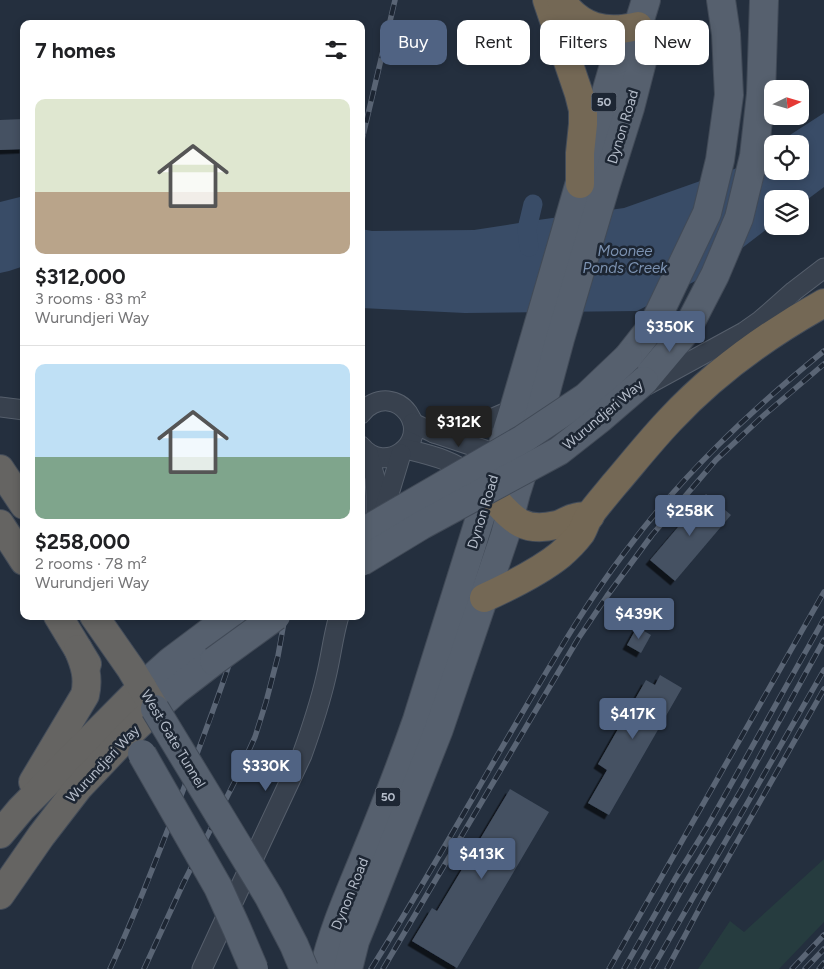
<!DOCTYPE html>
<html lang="en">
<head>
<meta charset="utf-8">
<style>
	:root { --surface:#fff; --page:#f6f6f6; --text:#202124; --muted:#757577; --line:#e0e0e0; --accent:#506383 }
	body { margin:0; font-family:Figtree,sans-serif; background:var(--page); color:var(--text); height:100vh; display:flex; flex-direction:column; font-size:19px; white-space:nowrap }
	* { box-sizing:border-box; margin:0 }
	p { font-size:16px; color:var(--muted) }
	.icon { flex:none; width:28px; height:28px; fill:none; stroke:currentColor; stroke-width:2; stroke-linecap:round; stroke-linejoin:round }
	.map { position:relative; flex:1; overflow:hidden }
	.drawer { position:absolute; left:20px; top:20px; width:345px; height:600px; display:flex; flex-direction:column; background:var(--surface); border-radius:10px; box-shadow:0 2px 8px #0003 }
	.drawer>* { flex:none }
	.top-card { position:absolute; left:380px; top:20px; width:369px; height:45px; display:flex; gap:10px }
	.needle { width:32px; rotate:85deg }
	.controls { position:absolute; left:764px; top:80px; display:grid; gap:10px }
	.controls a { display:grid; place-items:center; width:45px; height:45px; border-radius:10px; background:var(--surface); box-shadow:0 2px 8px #0003; font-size:25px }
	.price { position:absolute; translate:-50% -42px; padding:0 11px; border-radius:5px; background:var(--accent); color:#fff; font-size:16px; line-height:32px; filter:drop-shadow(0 1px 2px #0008) }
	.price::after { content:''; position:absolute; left:50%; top:30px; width:15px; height:11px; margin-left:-8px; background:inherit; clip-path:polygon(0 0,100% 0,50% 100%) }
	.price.selected { background:#222; color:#fff }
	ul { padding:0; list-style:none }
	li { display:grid; align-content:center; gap:10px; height:265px; padding:0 15px }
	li+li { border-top:1px solid var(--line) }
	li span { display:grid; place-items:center; height:155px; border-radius:10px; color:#555 }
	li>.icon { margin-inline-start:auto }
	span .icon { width:90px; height:90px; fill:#fffc; stroke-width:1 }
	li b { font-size:21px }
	h2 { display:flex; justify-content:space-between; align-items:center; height:60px; padding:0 15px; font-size:21px }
	.pill { padding:0 18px; border-radius:10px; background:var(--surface); box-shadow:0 2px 8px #0003; font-size:18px; line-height:45px }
	.pill.selected { background:var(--accent); color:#fff }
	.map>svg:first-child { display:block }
	.green { fill:#263c3f }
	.water { fill:#394c67 }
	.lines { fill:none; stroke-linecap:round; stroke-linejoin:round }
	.canal { stroke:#394c67; stroke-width:19 }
	.building { fill:#455162; filter:url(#shadow) }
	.minor-casing { stroke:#565f6c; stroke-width:21 }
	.primary-casing { stroke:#414a57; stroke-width:30 }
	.trunk-casing { stroke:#434c59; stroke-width:30 }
	.motorway-casing { stroke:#434c59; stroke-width:30 }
	.minor { stroke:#38414e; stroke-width:19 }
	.primary { stroke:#56606e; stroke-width:28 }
	.trunk { stroke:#656462; stroke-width:28 }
	.motorway { stroke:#746855; stroke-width:28 }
	.rail-casing { stroke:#5a6575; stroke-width:5.5 }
	.rail { stroke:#1d2633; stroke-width:4; stroke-dasharray:11; stroke-linecap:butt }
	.primary-bridge-casing { stroke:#414a57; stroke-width:30; stroke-linecap:butt }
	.primary-bridge { stroke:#56606e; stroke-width:28 }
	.labels { text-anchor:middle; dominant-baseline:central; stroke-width:5; stroke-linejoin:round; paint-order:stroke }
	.shield { fill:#1d2633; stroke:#878f9c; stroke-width:1 }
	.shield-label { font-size:12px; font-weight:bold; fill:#b4bcc9 }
	.street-label { font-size:14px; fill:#b4bcc9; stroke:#1d2633 }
	.water-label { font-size:15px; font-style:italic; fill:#7c92b1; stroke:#1d2633 }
</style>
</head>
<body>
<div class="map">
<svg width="824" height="969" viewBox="0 0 824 969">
	<defs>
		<filter id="shadow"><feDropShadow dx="-4.5" dy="4.5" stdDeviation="0" flood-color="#0009"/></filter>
	</defs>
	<rect width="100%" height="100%" fill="#242f3e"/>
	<path class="green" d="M824,859V922L779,969H698L730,921L744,932Z"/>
	<g class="water">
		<path d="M824,113V187L800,205V199H772V225L707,275L637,311L465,313L361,308V229L372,231L474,230L538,220L624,208L737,168L772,146V171H800V144H776Z"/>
		<path d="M24,196V266L9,271L0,273V202Z"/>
	</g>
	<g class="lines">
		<path class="canal" d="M529,247L527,229L533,204"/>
	</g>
	<g class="building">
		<path d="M24,119V149L0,150V120Z"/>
		<path d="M706,494L731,515L675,581L650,560Z"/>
		<path d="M637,627L651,635L641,653L627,645Z"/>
		<path d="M660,675L682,688L609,815L588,803L607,770L598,764L646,680L655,685Z"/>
		<path d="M510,789L549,812L457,968L412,941L432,908L437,911Z"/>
	</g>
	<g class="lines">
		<g class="minor-casing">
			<g id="minor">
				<path d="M647,385L744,332L761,320L794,291L824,268"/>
				<path d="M0,407L24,410"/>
				<path d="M361,414C367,405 378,400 388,401C397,402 403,406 408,413C429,443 385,476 361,446"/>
				<path d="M413,423L434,433L500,455"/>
				<path d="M434,433L491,419L514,409"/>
				<path d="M406,449C430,455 454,460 473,477"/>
				<path d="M368,453L375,478L376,496V516"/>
				<path d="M379,527L401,454"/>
				<path d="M202,969L220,930L302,755C311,730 320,703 326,677C331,657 333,636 339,616"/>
			</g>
		</g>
		<g class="primary-casing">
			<g id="primary">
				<path d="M628,357L654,324L707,213L720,160L729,95L726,34L721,0"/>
				<path d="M644,381L686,331L715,275L739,218L754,156L761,94L764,0"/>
				<path d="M142,687L171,661L231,616"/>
				<path d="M155,709L175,691L214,661"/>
				<path d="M324,969C333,930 349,895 364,858C383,812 401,766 417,720L514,409L619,48L623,40L638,26L646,0"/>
				<path d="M348,969L355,941L364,919L439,729L505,535L516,493L533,439L560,339L606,184L630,108L646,46L638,26"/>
			</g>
		</g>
		<g class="trunk-casing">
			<g id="trunk">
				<path d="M0,469L24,505"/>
				<path d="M0,524L24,561"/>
				<path d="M58,616L87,664"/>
				<path d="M33,782L85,695C89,678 85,665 78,649"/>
				<path d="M0,834L21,809L142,687"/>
				<path d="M0,895L41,836L78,788L130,733L155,709L131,669L94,616"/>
			</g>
		</g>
		<g class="motorway-casing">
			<g id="motorway">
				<path d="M547,0L579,94L583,110V124L580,153V184"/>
				<path d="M561,0C580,28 606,34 638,26"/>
				<path d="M488,492C510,515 519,534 556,525C563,524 568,519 574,518C579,516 585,516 590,516"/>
				<path d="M484,598C508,587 539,572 560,555C567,549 575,541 581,533C584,528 586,521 589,516C596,506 605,496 613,486C632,464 650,441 670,420C714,373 768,334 824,303"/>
			</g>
		</g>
		<use href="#minor" class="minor"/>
		<use href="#primary" class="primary"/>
		<use href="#trunk" class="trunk"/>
		<use href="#motorway" class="motorway"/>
		<g class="rail-casing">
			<g id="rail">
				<path d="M361,144L395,0"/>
				<path d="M110,969C132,922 151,873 170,824C197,755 223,687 245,616"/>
				<path d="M144,969L183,884L234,783L255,737L266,702L278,656L285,616"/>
				<path d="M371,969C423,886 471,800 521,715C554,659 586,603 625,552C682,475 750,411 824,351"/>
				<path d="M383,969L578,639L607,596L652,535L716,460L763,416L824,364"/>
				<path d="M609,969L824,592"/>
				<path d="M624,969L675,879L707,827L824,619"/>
				<path d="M637,969L686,882L740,792L824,640"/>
				<path d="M652,969L824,670"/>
				<path d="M667,969L704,900L824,689"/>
				<path d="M792,969L824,935"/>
				<path d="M805,969L824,949"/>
				<path d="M819,969L824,963"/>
			</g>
		</g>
		<use href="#rail" class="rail"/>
		<g class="primary-bridge-casing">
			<g id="primary-bridge">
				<path d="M361,533L523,439L586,397L628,357"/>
				<path d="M361,562L422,525L559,451L601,418L644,381"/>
				<path d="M214,661L276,616"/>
				<path d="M155,709L269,897L294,945L304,969"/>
				<path d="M142,754L218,887L237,929L254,969"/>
			</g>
		</g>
		<use href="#primary-bridge" class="primary-bridge"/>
	</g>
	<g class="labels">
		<g class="shield">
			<rect x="591.5" y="92.5" width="25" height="19" rx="4"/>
			<rect x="375.5" y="787.5" width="25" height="19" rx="4"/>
		</g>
		<g class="shield-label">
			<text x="604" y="102">50</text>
			<text x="388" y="797">50</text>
		</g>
		<g class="street-label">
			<text transform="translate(623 127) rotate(-73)">Dynon Road</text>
			<text transform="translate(603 415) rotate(-40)">Wurundjeri Way</text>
			<text transform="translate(483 512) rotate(-73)">Dynon Road</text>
			<text transform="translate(173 739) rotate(59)">West Gate Tunnel</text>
			<text transform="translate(103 764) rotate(-47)">Wurundjeri Way</text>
			<text transform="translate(350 894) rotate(-68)">Dynon Road</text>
		</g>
		<g class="water-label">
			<text x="625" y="251">Moonee<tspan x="625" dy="17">Ponds Creek</tspan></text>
		</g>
	</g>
</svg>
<div class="controls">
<a><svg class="needle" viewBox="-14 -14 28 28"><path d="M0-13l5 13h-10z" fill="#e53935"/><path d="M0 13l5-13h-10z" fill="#757577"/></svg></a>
<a><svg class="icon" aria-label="locate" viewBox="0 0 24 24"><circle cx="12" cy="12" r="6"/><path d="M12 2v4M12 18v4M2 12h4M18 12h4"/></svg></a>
<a><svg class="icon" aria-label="layers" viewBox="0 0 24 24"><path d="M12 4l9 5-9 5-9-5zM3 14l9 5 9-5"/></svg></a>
</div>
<b class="price" style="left:670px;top:353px">$350K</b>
<b class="price selected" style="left:459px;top:448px">$312K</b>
<b class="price" style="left:690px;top:537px">$258K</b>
<b class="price" style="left:639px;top:640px">$439K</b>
<b class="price" style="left:633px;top:740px">$417K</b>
<b class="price" style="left:266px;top:792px">$330K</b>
<b class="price" style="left:482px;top:880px">$413K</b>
<div class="top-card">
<a class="pill selected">Buy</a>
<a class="pill">Rent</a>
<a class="pill">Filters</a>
<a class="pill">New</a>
</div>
<section class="drawer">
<h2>7 homes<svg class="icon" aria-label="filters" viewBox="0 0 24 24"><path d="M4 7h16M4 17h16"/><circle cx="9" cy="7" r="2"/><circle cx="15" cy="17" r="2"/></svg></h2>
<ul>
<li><span style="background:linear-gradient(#dfe7d0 60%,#b9a48a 0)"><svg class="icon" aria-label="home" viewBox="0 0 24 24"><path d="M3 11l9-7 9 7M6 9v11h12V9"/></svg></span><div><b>$312,000</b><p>3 rooms · 83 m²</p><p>Wurundjeri Way</p></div></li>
<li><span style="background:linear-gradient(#bfe0f5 60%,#7fa58c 0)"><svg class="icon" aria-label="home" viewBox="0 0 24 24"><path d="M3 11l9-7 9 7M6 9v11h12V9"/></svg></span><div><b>$258,000</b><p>2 rooms · 78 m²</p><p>Wurundjeri Way</p></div></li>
</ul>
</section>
</div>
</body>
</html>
